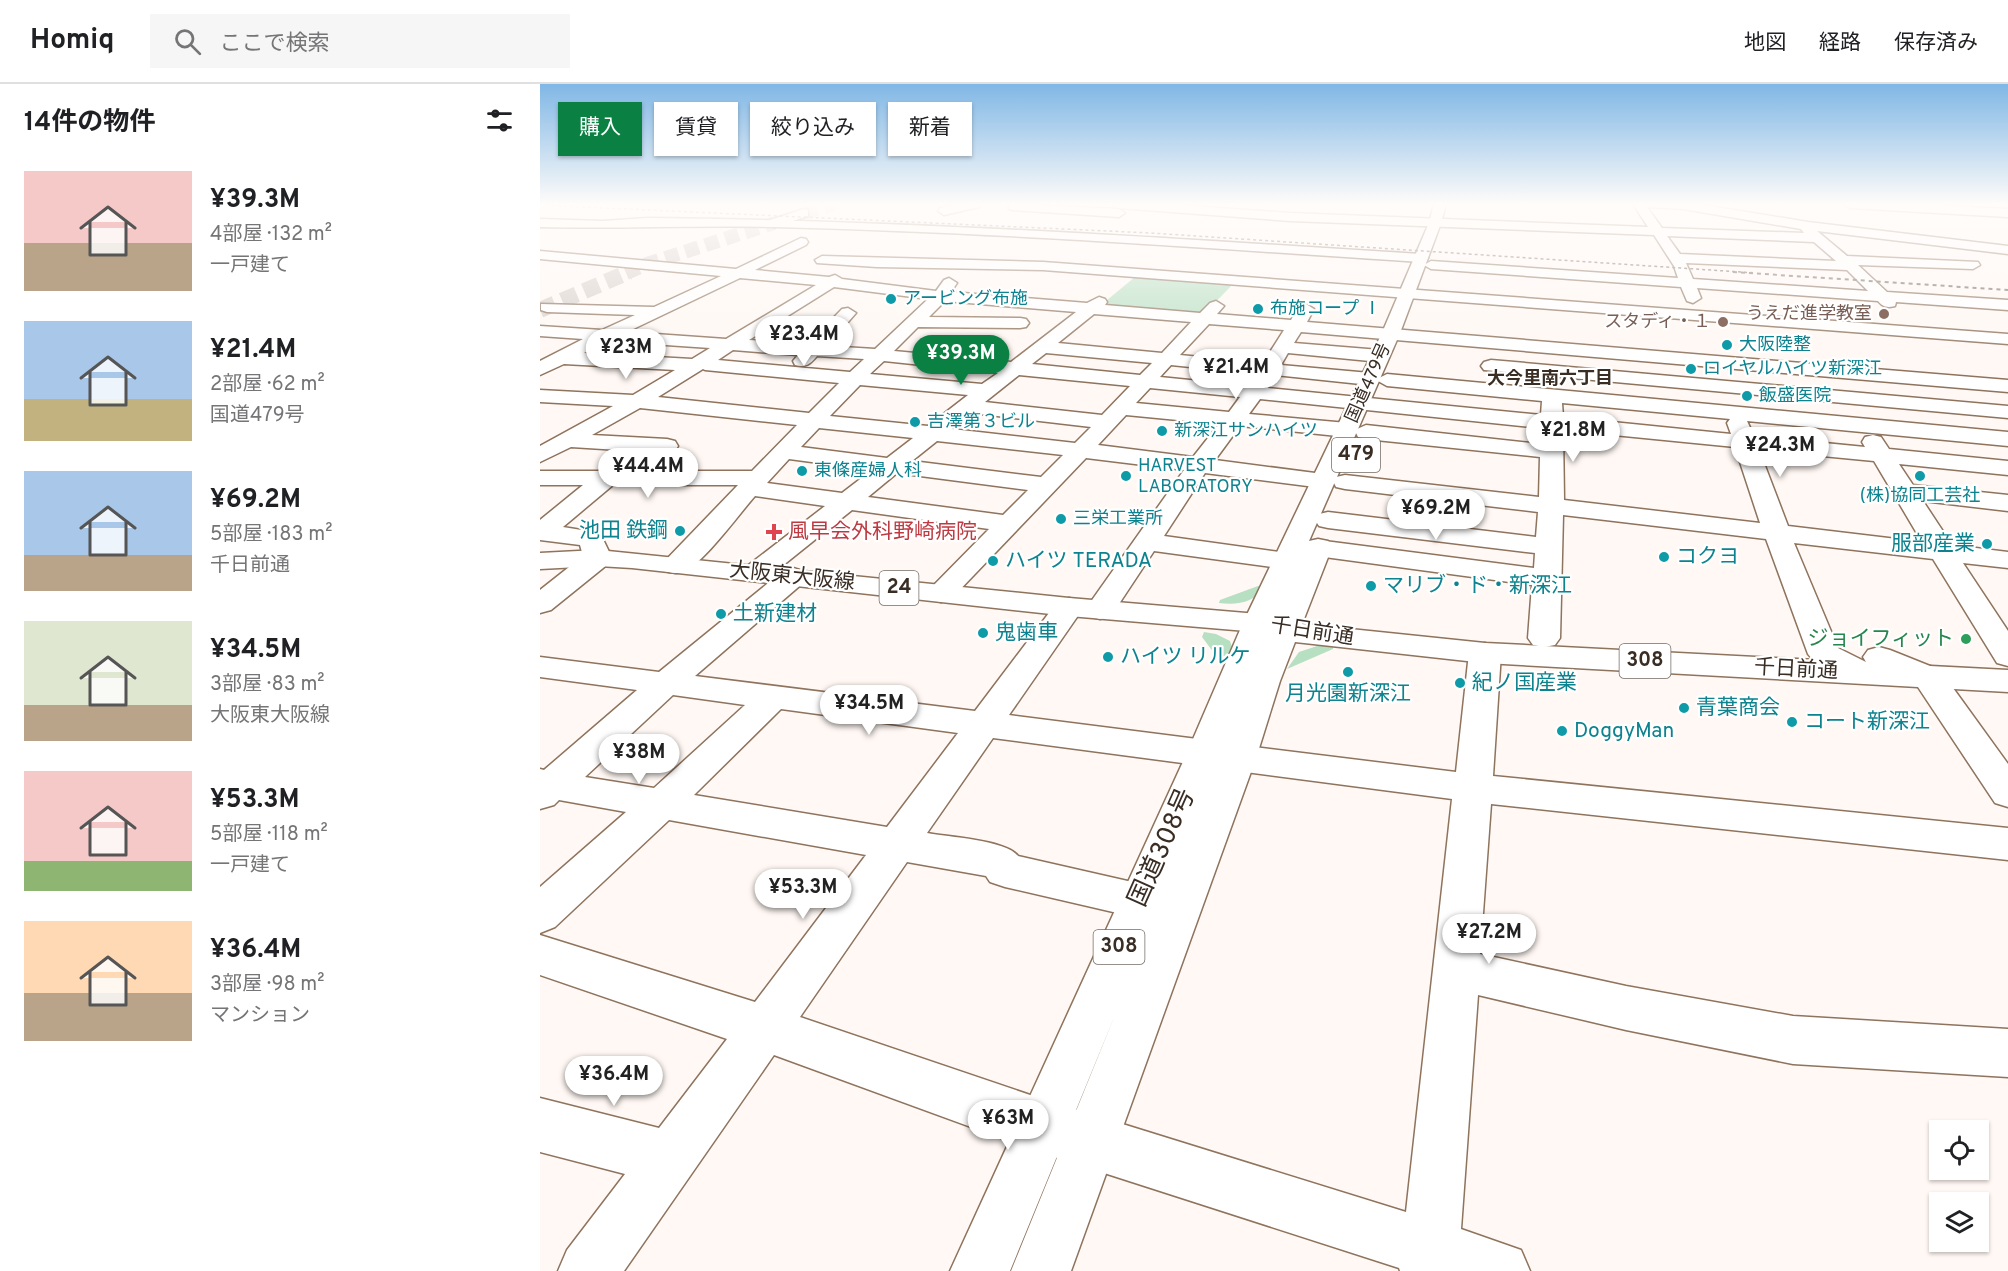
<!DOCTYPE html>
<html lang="ja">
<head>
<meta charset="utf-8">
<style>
	:root { --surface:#fff; --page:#f6f6f6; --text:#202124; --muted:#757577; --line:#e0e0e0; --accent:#0b8043 }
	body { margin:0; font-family:Overpass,"Noto Sans JP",sans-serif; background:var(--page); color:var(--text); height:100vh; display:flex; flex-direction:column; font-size:22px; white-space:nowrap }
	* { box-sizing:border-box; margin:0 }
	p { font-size:20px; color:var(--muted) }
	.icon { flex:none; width:33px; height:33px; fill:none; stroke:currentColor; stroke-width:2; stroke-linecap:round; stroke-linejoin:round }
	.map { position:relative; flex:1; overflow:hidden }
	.drawer { display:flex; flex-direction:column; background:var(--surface); width:540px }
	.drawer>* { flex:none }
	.banner { position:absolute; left:18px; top:18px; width:570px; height:54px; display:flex; gap:12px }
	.fabs { position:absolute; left:1389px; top:1036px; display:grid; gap:12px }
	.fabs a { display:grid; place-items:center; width:60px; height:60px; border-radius:0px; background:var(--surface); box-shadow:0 2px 4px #0004; font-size:30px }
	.price { position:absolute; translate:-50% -51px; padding:0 14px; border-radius:21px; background:#fff; color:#222; font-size:20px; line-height:39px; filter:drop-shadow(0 2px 3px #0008) }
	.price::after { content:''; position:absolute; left:50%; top:36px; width:18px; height:14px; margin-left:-9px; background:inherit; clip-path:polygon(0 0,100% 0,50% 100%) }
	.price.active { background:var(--accent); color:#fff }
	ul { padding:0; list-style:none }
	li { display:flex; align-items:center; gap:18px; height:150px; padding:0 24px }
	li span { display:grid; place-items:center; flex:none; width:168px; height:120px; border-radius:0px; color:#555 }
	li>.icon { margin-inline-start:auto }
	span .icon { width:72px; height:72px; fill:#fffc; stroke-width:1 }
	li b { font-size:26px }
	h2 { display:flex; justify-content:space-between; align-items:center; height:72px; padding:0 24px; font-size:26px }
	.chip { padding:0 21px; border-radius:0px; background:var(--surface); box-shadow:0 2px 4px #0004; font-size:21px; line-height:54px }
	.chip.active { background:var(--accent); color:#fff }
	header { display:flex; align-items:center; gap:36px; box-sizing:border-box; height:84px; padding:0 30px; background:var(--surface); border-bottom:2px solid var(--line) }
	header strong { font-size:28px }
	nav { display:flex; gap:33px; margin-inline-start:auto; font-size:21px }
	.search { width:420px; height:54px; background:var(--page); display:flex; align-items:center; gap:15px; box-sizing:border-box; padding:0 21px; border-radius:0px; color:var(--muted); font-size:22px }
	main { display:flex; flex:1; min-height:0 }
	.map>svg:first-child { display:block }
	.green { fill:#b7dfc2 }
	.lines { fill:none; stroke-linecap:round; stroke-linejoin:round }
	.major-tunnel-far1 { stroke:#d7cfca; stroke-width:14; stroke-dasharray:14 7; stroke-linecap:butt }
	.major-tunnel { stroke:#d7cfca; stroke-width:16; stroke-dasharray:16 8; stroke-linecap:butt }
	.minor-casing { stroke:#8e735d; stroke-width:3 }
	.major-casing { stroke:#8e735d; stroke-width:3 }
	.highway-casing { stroke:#8e735d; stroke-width:3 }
	.minor { fill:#fff; fill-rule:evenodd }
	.major { fill:#fff; fill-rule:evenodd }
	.highway { fill:#fff; fill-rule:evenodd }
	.rail-far1 { stroke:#726860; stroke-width:1.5; stroke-dasharray:3 3; stroke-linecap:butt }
	.rail { stroke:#726860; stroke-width:2; stroke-dasharray:4 4; stroke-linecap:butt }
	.culture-dot { fill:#0f9aa8; stroke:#fff; stroke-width:2 }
	.education-dot { fill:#8d6e63; stroke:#fff; stroke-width:2 }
	.health-dot { fill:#e0444e; stroke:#fff; stroke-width:2 }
	.leisure-dot { fill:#2e9e5b; stroke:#fff; stroke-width:2 }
	.labels { text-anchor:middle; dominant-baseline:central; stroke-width:4.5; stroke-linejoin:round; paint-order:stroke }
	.far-culture-label { font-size:18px; fill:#0d838f; stroke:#fff; text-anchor:start }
	.far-education-label { font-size:18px; fill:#785e54; stroke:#fff; text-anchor:end }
	.far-neighbourhood-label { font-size:18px; font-weight:bold; fill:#392d24; stroke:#fff }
	.far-street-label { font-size:18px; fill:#392d24; stroke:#fff }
	.shield { fill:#fff; stroke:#746c66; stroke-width:1.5 }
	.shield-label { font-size:20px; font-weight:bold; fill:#392d24 }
	.culture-label { font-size:21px; fill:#0d838f; stroke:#fff; text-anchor:start }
	.health-label { font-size:21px; fill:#be3a42; stroke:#fff; text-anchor:start }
	.street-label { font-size:21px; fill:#392d24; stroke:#fff }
	.leisure-label { font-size:21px; fill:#27864d; stroke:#fff; text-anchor:end }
	.near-street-label { font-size:26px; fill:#392d24; stroke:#fff }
</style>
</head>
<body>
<header>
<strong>Homiq</strong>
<div class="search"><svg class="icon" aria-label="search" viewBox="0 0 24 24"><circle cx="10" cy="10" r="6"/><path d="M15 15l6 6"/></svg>ここで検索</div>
<nav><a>地図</a><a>経路</a><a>保存済み</a></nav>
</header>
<main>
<section class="drawer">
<h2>14件の物件<svg class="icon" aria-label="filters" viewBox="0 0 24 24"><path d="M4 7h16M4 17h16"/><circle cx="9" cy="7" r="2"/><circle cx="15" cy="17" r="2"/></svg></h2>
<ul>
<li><span style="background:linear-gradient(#f6c9c9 60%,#b9a48a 0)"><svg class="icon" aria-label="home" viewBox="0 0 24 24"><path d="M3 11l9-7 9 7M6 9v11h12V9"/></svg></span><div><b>¥39.3M</b><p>4部屋 · 132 m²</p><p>一戸建て</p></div></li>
<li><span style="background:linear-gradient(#a9c7e8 65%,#c2b280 0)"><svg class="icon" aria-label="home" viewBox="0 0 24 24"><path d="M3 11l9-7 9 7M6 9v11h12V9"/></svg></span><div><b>¥21.4M</b><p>2部屋 · 62 m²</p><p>国道479号</p></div></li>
<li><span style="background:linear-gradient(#a9c7e8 70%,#b9a48a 0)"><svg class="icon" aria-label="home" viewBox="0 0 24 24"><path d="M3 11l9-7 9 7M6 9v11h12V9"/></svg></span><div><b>¥69.2M</b><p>5部屋 · 183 m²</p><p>千日前通</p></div></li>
<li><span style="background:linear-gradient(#dfe7d0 70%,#b9a48a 0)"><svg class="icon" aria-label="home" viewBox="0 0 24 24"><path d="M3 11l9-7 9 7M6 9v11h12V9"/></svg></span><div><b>¥34.5M</b><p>3部屋 · 83 m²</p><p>大阪東大阪線</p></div></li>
<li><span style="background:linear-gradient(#f6c9c9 75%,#8fb573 0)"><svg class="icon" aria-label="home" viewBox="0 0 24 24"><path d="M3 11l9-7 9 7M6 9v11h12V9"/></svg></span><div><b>¥53.3M</b><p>5部屋 · 118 m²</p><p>一戸建て</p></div></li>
<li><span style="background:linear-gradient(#ffd9b3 60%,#b9a48a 0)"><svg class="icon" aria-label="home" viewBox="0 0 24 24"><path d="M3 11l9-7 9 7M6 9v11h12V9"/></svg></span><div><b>¥36.4M</b><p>3部屋 · 98 m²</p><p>マンション</p></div></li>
</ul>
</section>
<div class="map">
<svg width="1468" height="1187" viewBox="0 0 1468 1187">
	<rect width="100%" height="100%" fill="#fff8f4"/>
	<g class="green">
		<path d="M595,193L693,200L664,230L561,221Z"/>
		<path d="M718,502H725C714,519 698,521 679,519L680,516Z"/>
		<path d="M664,548L676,550L690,557L693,566L690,578L680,577L662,553Z"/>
		<path d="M780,561H793V565L747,585L759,568Z"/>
	</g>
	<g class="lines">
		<g class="major-tunnel-far1">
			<path d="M264,129L294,120"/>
			<path d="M86,189L107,180L234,139"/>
		</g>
		<path class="major-tunnel" d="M0,226L89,188"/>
		<g class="minor-casing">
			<g id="minor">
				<path d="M420,120H441L439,123L404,131L398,127L400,124Z"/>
				<path d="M469,120L579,125L585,129L579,133L473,126L469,125Z"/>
				<path d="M572,120H624L751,129L1108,143L1093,120H1158L1268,138L1468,162V170L1277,147L1307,172L1438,178L1440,181L1433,185L1318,181L1347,208L1468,216V226L1356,218L1355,222C1347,224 1343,223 1338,217L1157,204L1161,214L1153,219L1147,217L1141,203L891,185L884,181L891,177L1138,194L1134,182L1114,151L751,137L578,124ZM1107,123L1143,125L1261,145L1264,149L1122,144ZM1127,152L1274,158L1296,177L1140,170ZM1146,179L1307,186L1328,207L1153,195Z"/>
				<path d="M1304,120H1371L1468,125V133L1310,124Z"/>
				<path d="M107,134C366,136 623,154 881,170L888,174L881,178C666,164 451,148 235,143C157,141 78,145 0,143V135L63,137Z"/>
				<path d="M261,154L266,155L268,158L266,161L215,186L289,193L295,191L302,195L396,207L404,196L409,194L417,199L411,208L547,219L559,213L565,215L567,218L565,221L660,229L670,219L676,217L684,222L677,230L751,236L760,221L766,220L774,225L767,238L1468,296V308L761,248L754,259L840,266L847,268L849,272L847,276L840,278L748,269L741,281L830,289L839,294L847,290L1468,348V362L1207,337L1214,352L1325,363L1322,358L1325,353L1333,351L1341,353L1349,365L1468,377V391L1359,380L1373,401L1468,411V427L1383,417L1412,461L1468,468V484L1423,479L1468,547V582L1457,579L1393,475L1254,459L1298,564L1326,578L1323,573L1328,566L1339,563L1350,566L1400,586L1468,680V723L1455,719L1376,600L1334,583L1338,589L1334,596C1315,601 1279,586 1268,570L1226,455L1023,431L1020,554L1015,561L1004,563L993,561L988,554L992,501L777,472L767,470L763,464L767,458L777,456L994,484L995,469L788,444L779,442L775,436L779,430L788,428L996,453L998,428L805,405L796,403L794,399L792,402L783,404L665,389L624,452L747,469L757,471L761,477L757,483L747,485L614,467L571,532L560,535L549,532L545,526L644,386L546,374L411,515L401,518L391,515L386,509L449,445L312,426L226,495L216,497L206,495L202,489L206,483L285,422L215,412C199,430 164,479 144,487C137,490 132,489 125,487L121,481L198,401H73L23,443L60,449L72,474L68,480L11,526L0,529V506L43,472L40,461L0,456V436L43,401H0V387H212L257,341L100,324L52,351L127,355L135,357L138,362L135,367L127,369L31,363L0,378V362L73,322L0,318V306L93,311L135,286L24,280L0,291V277L43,255L0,252V242L62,246L95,231L7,228L1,226V220L114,223L181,192L0,175V167L196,185ZM200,194L276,201L186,255L87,248ZM294,203L388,215L335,265L287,262L316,229L308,224L302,225L268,260L209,256ZM405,217L536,228L471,278L354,267L378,243L480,244L486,243L489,239L486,235L480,234L389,233ZM554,230L651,238L622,269L518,259ZM669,240L744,246L723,279L640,271ZM67,257L170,264L152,275L44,269ZM193,266L258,271L253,277L255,281C266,284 270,280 277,272L324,275L310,288L178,276ZM506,269L612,279L600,291L492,280ZM344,277L458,289L442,300L330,290ZM631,281L717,290L709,302L620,293ZM163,285L165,286L299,299L269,329L118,313ZM479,291L590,302L562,331L445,318ZM735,291L830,301L838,297L847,302L1002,317L1001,331L728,304ZM320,301L428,311L388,342L290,332ZM610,304L700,313L689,328L596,319ZM720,315L1001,344L1000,360L826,341L817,345L815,341L807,339L709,330ZM1022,319L1190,335L1187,339L1191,350L1023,333ZM432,329L551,343L535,359L412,345ZM586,331L679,340L653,373L558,361ZM700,342L807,353L816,349L818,353L826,355L1000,373L999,413L805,391L796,393L794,396L792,392L783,390L675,376ZM279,344L373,354L347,374L261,363ZM1023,346L1195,363L1220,439L1024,416ZM397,357L523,371L501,393L372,377ZM1219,366L1334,377L1382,458L1248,442ZM249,375L332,386L302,409L227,399ZM357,389L488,406L463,431L328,413Z"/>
				<path d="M282,172L503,178L1468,250V260L503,186L337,183L277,179L275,176Z"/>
				<path d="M951,276L1468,322V334L944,286L941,282L944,278Z"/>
				<path d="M253,484L263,487L267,493L263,499L155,592L435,627L518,517L529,514L540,517L544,523L469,631L665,656L678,660L683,668L685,665L698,661L916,688L929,569L934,562L945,559L956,562L961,569L953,692L1468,744V776L951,720L940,870L1086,902L1253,932L1468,945V993L1253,980L1086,946L938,911L921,1145L981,1166L990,1187H860L859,1184L502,1069L234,971L84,1187H18L27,1166L85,1090L0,1068V1014L119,1044L187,955L0,891V851L215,918L326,771L129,736L15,843L0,849V803L86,728L19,716L14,721L0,725V685L4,686L97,606L0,593V573L119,588L243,487ZM133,611L205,621L114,704L45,693ZM241,625L418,649L347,743L154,711ZM453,654L665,682L678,678L680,674L685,683L698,687L912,715L866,1128L502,1015L260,933L367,778L446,792L450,798L465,803L599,834L614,829L620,816L614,803L478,772C466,756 408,753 387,749Z"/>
			</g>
		</g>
		<g class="major-casing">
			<g id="major">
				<path d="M264,125L268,126V132L234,143L228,139L230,136Z"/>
				<path d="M58,466L529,514L718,530L729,533L733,539L729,545L718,548L529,532L92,484L58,482L0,485V469Z"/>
			</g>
		</g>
		<g class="highway-casing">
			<path id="highway" d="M894,120H906L901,139L860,249L769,457L778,455L788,457L792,463L762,540L945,559L1468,586V608L945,579L755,558L740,597L716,674L531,1187H471L575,931L470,1187H410L647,669L703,539L842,249L889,139Z"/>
		</g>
		<use href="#minor" class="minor"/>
		<use href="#major" class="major"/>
		<use href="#highway" class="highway"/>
		<path class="rail-far1" d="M0,121L611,149L1216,189"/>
		<path class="rail" d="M1193,188L1468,206"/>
	</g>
	<linearGradient id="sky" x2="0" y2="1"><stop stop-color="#80b7e5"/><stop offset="0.42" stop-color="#fffcfa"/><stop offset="1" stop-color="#fffcfa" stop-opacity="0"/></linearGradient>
	<rect width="1468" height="286" fill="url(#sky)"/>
	<g class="culture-dot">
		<circle cx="351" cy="215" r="6"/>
		<circle cx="718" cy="225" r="6"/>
		<circle cx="1187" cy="261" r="6"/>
		<circle cx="1151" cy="285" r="6"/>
		<circle cx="1207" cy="312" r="6"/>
		<circle cx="375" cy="338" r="6"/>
		<circle cx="622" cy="347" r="6"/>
		<circle cx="262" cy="387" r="6"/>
		<circle cx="586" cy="392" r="6"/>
		<circle cx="1380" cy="392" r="6"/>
		<circle cx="521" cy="435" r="6"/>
		<circle cx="140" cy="447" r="6"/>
		<circle cx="1447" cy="460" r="6"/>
		<circle cx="1124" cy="473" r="6"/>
		<circle cx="453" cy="477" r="6"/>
		<circle cx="831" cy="502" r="6"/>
		<circle cx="181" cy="530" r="6"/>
		<circle cx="443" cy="549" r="6"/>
		<circle cx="568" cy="573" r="6"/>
		<circle cx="808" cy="588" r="6"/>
		<circle cx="920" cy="599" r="6"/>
		<circle cx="1144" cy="624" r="6"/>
		<circle cx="1252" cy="638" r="6"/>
		<circle cx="1022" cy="647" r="6"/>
	</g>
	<g class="education-dot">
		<circle cx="1344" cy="230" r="6"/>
		<circle cx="1183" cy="238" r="6"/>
	</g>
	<path class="health-dot" d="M231 439h6v6h6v6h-6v6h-6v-6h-6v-6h6z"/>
	<circle class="leisure-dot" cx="1426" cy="555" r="6"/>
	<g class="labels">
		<g class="far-culture-label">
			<text x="363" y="215">アービング布施</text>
			<text x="730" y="225">布施コープ Ⅰ</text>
			<text x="1199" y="261">大阪陸整</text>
			<text x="1163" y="285">ロイヤルハイツ新深江</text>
			<text x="1219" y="312">飯盛医院</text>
			<text x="387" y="338">吉澤第３ビル</text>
			<text x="634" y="347">新深江サンハイツ</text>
			<text x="598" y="382">HARVEST<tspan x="598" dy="21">LABORATORY</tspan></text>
			<text x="274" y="387">東條産婦人科</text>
			<text x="1380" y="412" text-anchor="middle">(株)協同工芸社</text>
			<text x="533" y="435">三栄工業所</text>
		</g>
		<g class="far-education-label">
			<text x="1332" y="230">うえだ進学教室</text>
			<text x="1171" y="238">スタディ・１</text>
		</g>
		<g class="far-neighbourhood-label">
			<text x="1010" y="295">大今里南六丁目</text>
		</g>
		<g class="far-street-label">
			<text transform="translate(829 299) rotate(-66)">国道479号</text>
		</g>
		<g class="shield">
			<rect x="792" y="354" width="48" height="34" rx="4.5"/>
			<rect x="339.5" y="487" width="39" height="34" rx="4.5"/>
			<rect x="1079.5" y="560" width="51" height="34" rx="4.5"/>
			<rect x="553.5" y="846" width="51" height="34" rx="4.5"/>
		</g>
		<g class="shield-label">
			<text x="816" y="371">479</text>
			<text x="359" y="504">24</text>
			<text x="1105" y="577">308</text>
			<text x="579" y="863">308</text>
		</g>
		<g class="culture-label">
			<text x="128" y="447" text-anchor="end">池田 鉄鋼</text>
			<text x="1435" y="460" text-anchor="end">服部産業</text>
			<text x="1136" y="473">コクヨ</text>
			<text x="465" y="477">ハイツ TERADA</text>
			<text x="843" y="502">マリブ・ド・新深江</text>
			<text x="193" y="530">土新建材</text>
			<text x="455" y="549">鬼歯車</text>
			<text x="580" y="573">ハイツ リルケ</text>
			<text x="932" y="599">紀ノ国産業</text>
			<text x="808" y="610" text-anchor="middle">月光園新深江</text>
			<text x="1156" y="624">青葉商会</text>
			<text x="1264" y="638">コート新深江</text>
			<text x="1034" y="647">DoggyMan</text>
		</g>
		<g class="health-label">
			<text x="248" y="448">風早会外科野崎病院</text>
		</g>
		<g class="street-label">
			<text transform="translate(252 493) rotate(6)">大阪東大阪線</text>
			<text transform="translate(772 548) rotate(9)">千日前通</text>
			<text transform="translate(1256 586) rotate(3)">千日前通</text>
		</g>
		<g class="leisure-label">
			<text x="1414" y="555">ジョイフィット</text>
		</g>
		<g class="near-street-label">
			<text transform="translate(623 764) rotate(-66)">国道308号</text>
		</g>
	</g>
</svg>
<div class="fabs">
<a><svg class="icon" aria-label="locate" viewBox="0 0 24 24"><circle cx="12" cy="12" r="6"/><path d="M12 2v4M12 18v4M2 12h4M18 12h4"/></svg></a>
<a><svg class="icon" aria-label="layers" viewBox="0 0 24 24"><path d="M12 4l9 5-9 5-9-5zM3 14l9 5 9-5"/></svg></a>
</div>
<b class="price" style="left:264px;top:283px">¥23.4M</b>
<b class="price" style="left:86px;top:296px">¥23M</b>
<b class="price active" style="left:421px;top:302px">¥39.3M</b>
<b class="price" style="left:696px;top:316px">¥21.4M</b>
<b class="price" style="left:1033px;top:379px">¥21.8M</b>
<b class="price" style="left:1240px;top:394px">¥24.3M</b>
<b class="price" style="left:108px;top:415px">¥44.4M</b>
<b class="price" style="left:896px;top:457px">¥69.2M</b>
<b class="price" style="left:329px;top:652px">¥34.5M</b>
<b class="price" style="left:99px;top:701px">¥38M</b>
<b class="price" style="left:263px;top:836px">¥53.3M</b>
<b class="price" style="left:949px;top:881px">¥27.2M</b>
<b class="price" style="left:74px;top:1023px">¥36.4M</b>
<b class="price" style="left:468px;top:1067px">¥63M</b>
<div class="banner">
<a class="chip active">購入</a>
<a class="chip">賃貸</a>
<a class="chip">絞り込み</a>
<a class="chip">新着</a>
</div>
</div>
</main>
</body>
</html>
